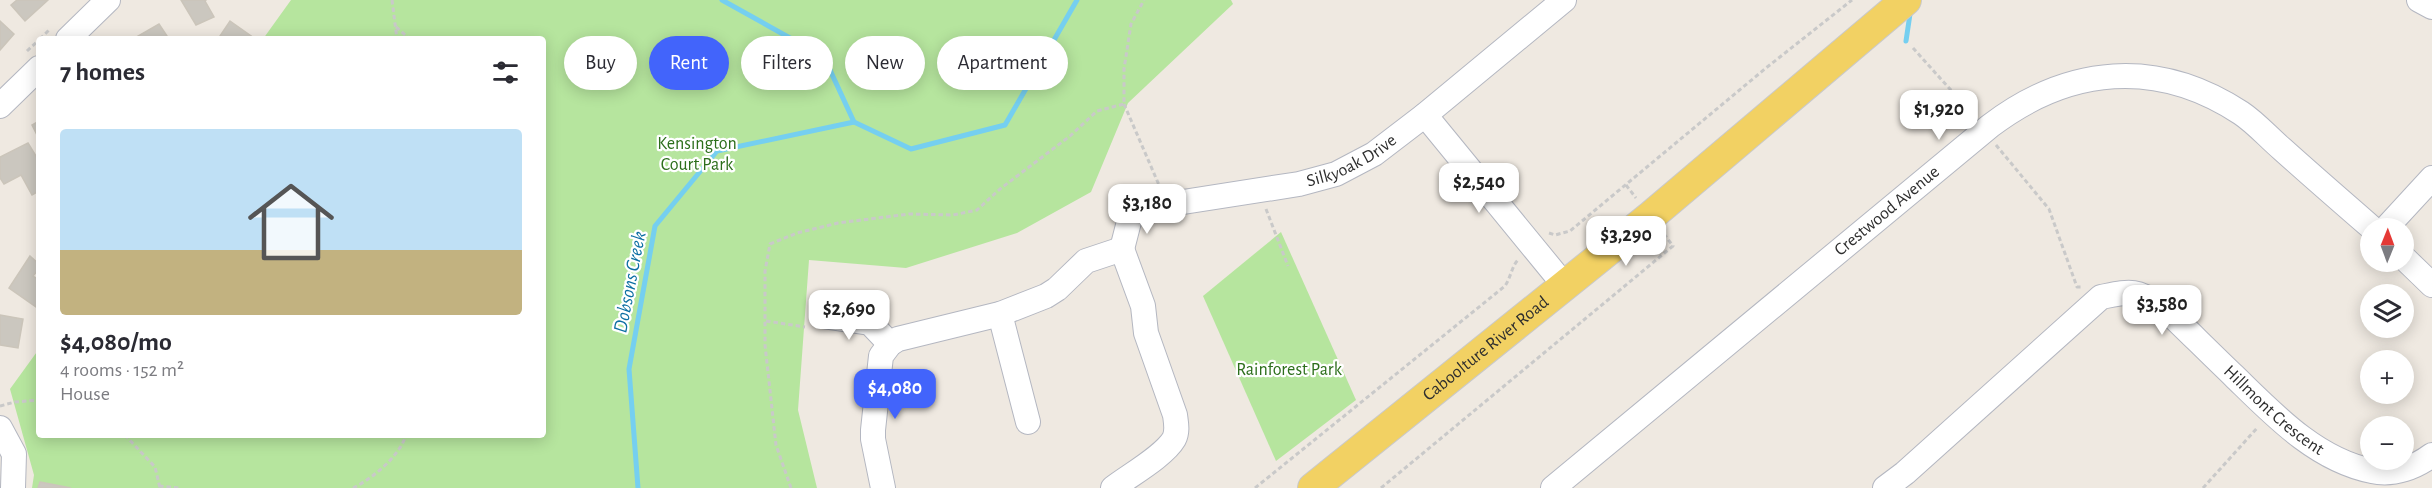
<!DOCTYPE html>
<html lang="en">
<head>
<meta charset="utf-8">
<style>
	:root { --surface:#fff; --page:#f7f7f7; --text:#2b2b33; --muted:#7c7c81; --line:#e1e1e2; --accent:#4264fb }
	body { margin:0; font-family:"Alegreya Sans",sans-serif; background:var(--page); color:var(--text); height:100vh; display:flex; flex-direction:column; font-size:22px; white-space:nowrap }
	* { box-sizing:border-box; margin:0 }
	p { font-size:20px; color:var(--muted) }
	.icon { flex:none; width:33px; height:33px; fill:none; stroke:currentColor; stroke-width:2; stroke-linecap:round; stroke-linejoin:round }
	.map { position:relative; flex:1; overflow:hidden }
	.drawer { position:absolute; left:36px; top:36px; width:510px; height:402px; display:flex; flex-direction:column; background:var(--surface); border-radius:6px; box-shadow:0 3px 15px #0003 }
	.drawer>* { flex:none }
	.guide { position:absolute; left:564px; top:36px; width:570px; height:54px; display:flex; gap:12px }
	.needle { width:39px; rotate:1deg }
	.controls { position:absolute; left:2360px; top:218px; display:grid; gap:12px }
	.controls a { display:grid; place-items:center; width:54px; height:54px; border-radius:50%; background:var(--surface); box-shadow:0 3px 15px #0003; font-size:30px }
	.price { position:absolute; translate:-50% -51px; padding:0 14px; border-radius:12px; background:#fff; color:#222; font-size:20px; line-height:39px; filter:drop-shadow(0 2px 3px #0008) }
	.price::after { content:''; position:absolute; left:50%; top:36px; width:18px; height:14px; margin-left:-9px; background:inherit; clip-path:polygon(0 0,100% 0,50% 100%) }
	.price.selected { background:var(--accent); color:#fff }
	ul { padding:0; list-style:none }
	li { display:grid; align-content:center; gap:12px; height:318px; padding:0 24px }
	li+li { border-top:2px solid var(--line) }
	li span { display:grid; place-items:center; height:186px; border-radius:6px; color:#555 }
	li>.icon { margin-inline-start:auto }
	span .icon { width:108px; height:108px; fill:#fffc; stroke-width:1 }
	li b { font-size:26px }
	h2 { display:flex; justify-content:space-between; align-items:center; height:72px; padding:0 24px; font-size:26px }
	.tag { padding:0 21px; border-radius:27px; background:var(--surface); box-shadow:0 3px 15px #0003; font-size:21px; line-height:54px }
	.tag.selected { background:var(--accent); color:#fff }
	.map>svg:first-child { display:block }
	.green { fill:#b6e59e }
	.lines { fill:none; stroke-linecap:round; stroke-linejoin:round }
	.stream { stroke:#75cff0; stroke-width:5 }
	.building { fill:#cbc7bf; stroke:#cbc5ba; stroke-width:1.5 }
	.minor-casing { stroke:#b4b7c1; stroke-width:26 }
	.major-casing { stroke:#c9c9c9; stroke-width:32 }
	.path { stroke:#c9c9c9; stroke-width:3; stroke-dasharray:4.5 3; stroke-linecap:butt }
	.minor { stroke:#fff; stroke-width:24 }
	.major { stroke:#f2d163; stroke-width:30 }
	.labels { text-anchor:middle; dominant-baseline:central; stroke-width:4.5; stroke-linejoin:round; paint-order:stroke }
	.park-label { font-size:18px; fill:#2c6e1b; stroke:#fff }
	.street-label { font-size:18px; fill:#2e2e2e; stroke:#fff }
	.water-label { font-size:20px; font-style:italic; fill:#0d6fa3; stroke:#fff }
</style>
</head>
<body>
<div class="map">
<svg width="2432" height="488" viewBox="0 0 2432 488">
	<rect width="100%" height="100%" fill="#efe9e1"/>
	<g class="green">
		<path d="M291,0H1231L1233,4L1128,103L1091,192L1017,233L906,268L809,260L798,410L817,488H32L34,475L10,389L39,349V435H543V39H263Z"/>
		<path d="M1281,232L1356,400L1276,461L1203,296Z"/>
	</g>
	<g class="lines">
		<g class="stream">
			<path d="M722,0L824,57L854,122"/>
			<path d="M1906,41L1910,14"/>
			<path d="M638,488L629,369L655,226L717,151L854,122L911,149L1005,125L1077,0"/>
		</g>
	</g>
	<g class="building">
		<path d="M17,0H48L25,21L11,5Z"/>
		<path d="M181,0H206L205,1L214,17L196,25Z"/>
		<path d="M0,21L14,34L0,50Z"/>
		<path d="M230,21L254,38L218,39Z"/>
		<path d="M159,24L169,39H133Z"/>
		<path d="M39,121V139L32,125Z"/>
		<path d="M28,143L39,161V191L32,195L21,175L4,184L0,178V157Z"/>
		<path d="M30,256L39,264V269L33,276L39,280V309L9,288Z"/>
		<path d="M0,315L23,319L18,348L0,345Z"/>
		<path d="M40,482L71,488H38Z"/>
	</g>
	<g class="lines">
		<g class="minor-casing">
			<g id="minor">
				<path d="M2419,0L2432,7"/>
				<path d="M68,39L108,0"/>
				<path d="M0,106L39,68"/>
				<path d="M1425,115L1565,286"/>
				<path d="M2386,228L2432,178"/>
				<path id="s1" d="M1122,249L1132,210L1299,184L1336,174L1374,154L1425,115L1564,0"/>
				<path d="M2403,257L2432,285"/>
				<path d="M1000,314L1028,422"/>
				<path d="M822,316L870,323L890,344"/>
				<path d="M0,428L14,454L13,488"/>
				<path d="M883,488L873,439V430L881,356L890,344L898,339L1000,314L1046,296L1057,289L1086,261L1122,249L1143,306L1146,333L1175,415C1176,423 1178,431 1174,439C1164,456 1130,475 1113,488"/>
				<path id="s2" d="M1553,488L1990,126C2069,66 2157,58 2241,113C2256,123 2269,138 2282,149C2312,176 2342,202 2372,228"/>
				<path id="s3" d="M1885,488L1905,473L2101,297C2131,291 2135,289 2162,306C2186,329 2210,353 2234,376C2273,414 2316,460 2372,471C2394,476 2416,467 2432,455"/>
			</g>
		</g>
		<g class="major-casing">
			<g id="major">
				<path id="s4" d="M1313,488L1651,216L1906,0"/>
			</g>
		</g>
		<g class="path">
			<path d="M392,0L397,39"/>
			<path d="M396,27L410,39"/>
			<path d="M40,39L49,30"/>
			<path d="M1913,48L1967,108L1977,111"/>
			<path d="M27,51L39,40"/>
			<path d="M1124,104L1159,185"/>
			<path d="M1996,145L2049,209L2077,287H2081"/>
			<path d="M1626,185L1636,198"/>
			<path d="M1266,209L1288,266"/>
			<path d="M1549,233L1555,235L1570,231L1766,68L1852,0"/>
			<path d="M766,321L805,327"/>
			<path d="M0,406L15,402L39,400"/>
			<path d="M125,435L155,467L160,488"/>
			<path d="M159,486L179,488"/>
			<path d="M353,488C373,478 399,457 406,435"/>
			<path d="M791,488L776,445L765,345V271L770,244L797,233L838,223L909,214L953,215L977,210L1000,189L1070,136L1097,111L1124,104V69L1131,24L1144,0"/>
			<path d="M1255,488L1505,286C1511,277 1512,265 1519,259"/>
			<path d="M1381,488L1673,246L1664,234"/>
			<path d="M2203,488L2258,427"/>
		</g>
		<use href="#minor" class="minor"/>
		<use href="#major" class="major"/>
	</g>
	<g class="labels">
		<g class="park-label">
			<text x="697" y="144">Kensington<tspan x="697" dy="21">Court Park</tspan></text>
			<text x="1289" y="370">Rainforest Park</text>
		</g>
		<g class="street-label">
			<text stroke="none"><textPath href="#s1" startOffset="267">Silkyoak Drive</textPath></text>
			<text stroke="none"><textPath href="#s2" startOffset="434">Crestwood Avenue</textPath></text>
			<text stroke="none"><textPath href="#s4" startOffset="222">Caboolture River Road</textPath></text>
			<text stroke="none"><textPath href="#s3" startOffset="506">Hillmont Crescent</textPath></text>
		</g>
		<g class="water-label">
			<text transform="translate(630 282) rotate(-79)">Dobsons Creek</text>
		</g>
	</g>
</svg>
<div class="controls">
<a><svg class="needle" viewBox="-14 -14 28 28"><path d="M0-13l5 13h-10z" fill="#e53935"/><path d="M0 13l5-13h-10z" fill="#7c7c81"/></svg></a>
<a><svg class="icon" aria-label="layers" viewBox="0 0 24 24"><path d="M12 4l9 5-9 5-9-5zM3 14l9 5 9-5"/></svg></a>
<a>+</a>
<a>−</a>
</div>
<b class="price" style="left:1939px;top:141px">$1,920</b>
<b class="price" style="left:1479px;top:214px">$2,540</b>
<b class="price" style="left:1147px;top:235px">$3,180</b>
<b class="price" style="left:1626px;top:267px">$3,290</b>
<b class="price" style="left:2162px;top:336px">$3,580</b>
<b class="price" style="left:849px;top:341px">$2,690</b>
<b class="price selected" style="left:895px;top:420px">$4,080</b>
<div class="guide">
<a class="tag">Buy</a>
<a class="tag selected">Rent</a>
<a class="tag">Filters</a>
<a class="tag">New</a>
<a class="tag">Apartment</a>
</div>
<section class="drawer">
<h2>7 homes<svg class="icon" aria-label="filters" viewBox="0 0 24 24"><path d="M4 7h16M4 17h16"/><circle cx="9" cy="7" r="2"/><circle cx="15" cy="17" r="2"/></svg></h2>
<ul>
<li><span style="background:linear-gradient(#bfe0f5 65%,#c2b280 0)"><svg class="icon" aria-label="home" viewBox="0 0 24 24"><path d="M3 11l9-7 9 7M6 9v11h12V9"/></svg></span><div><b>$4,080/mo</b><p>4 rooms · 152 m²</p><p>House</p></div></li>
</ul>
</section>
</div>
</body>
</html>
